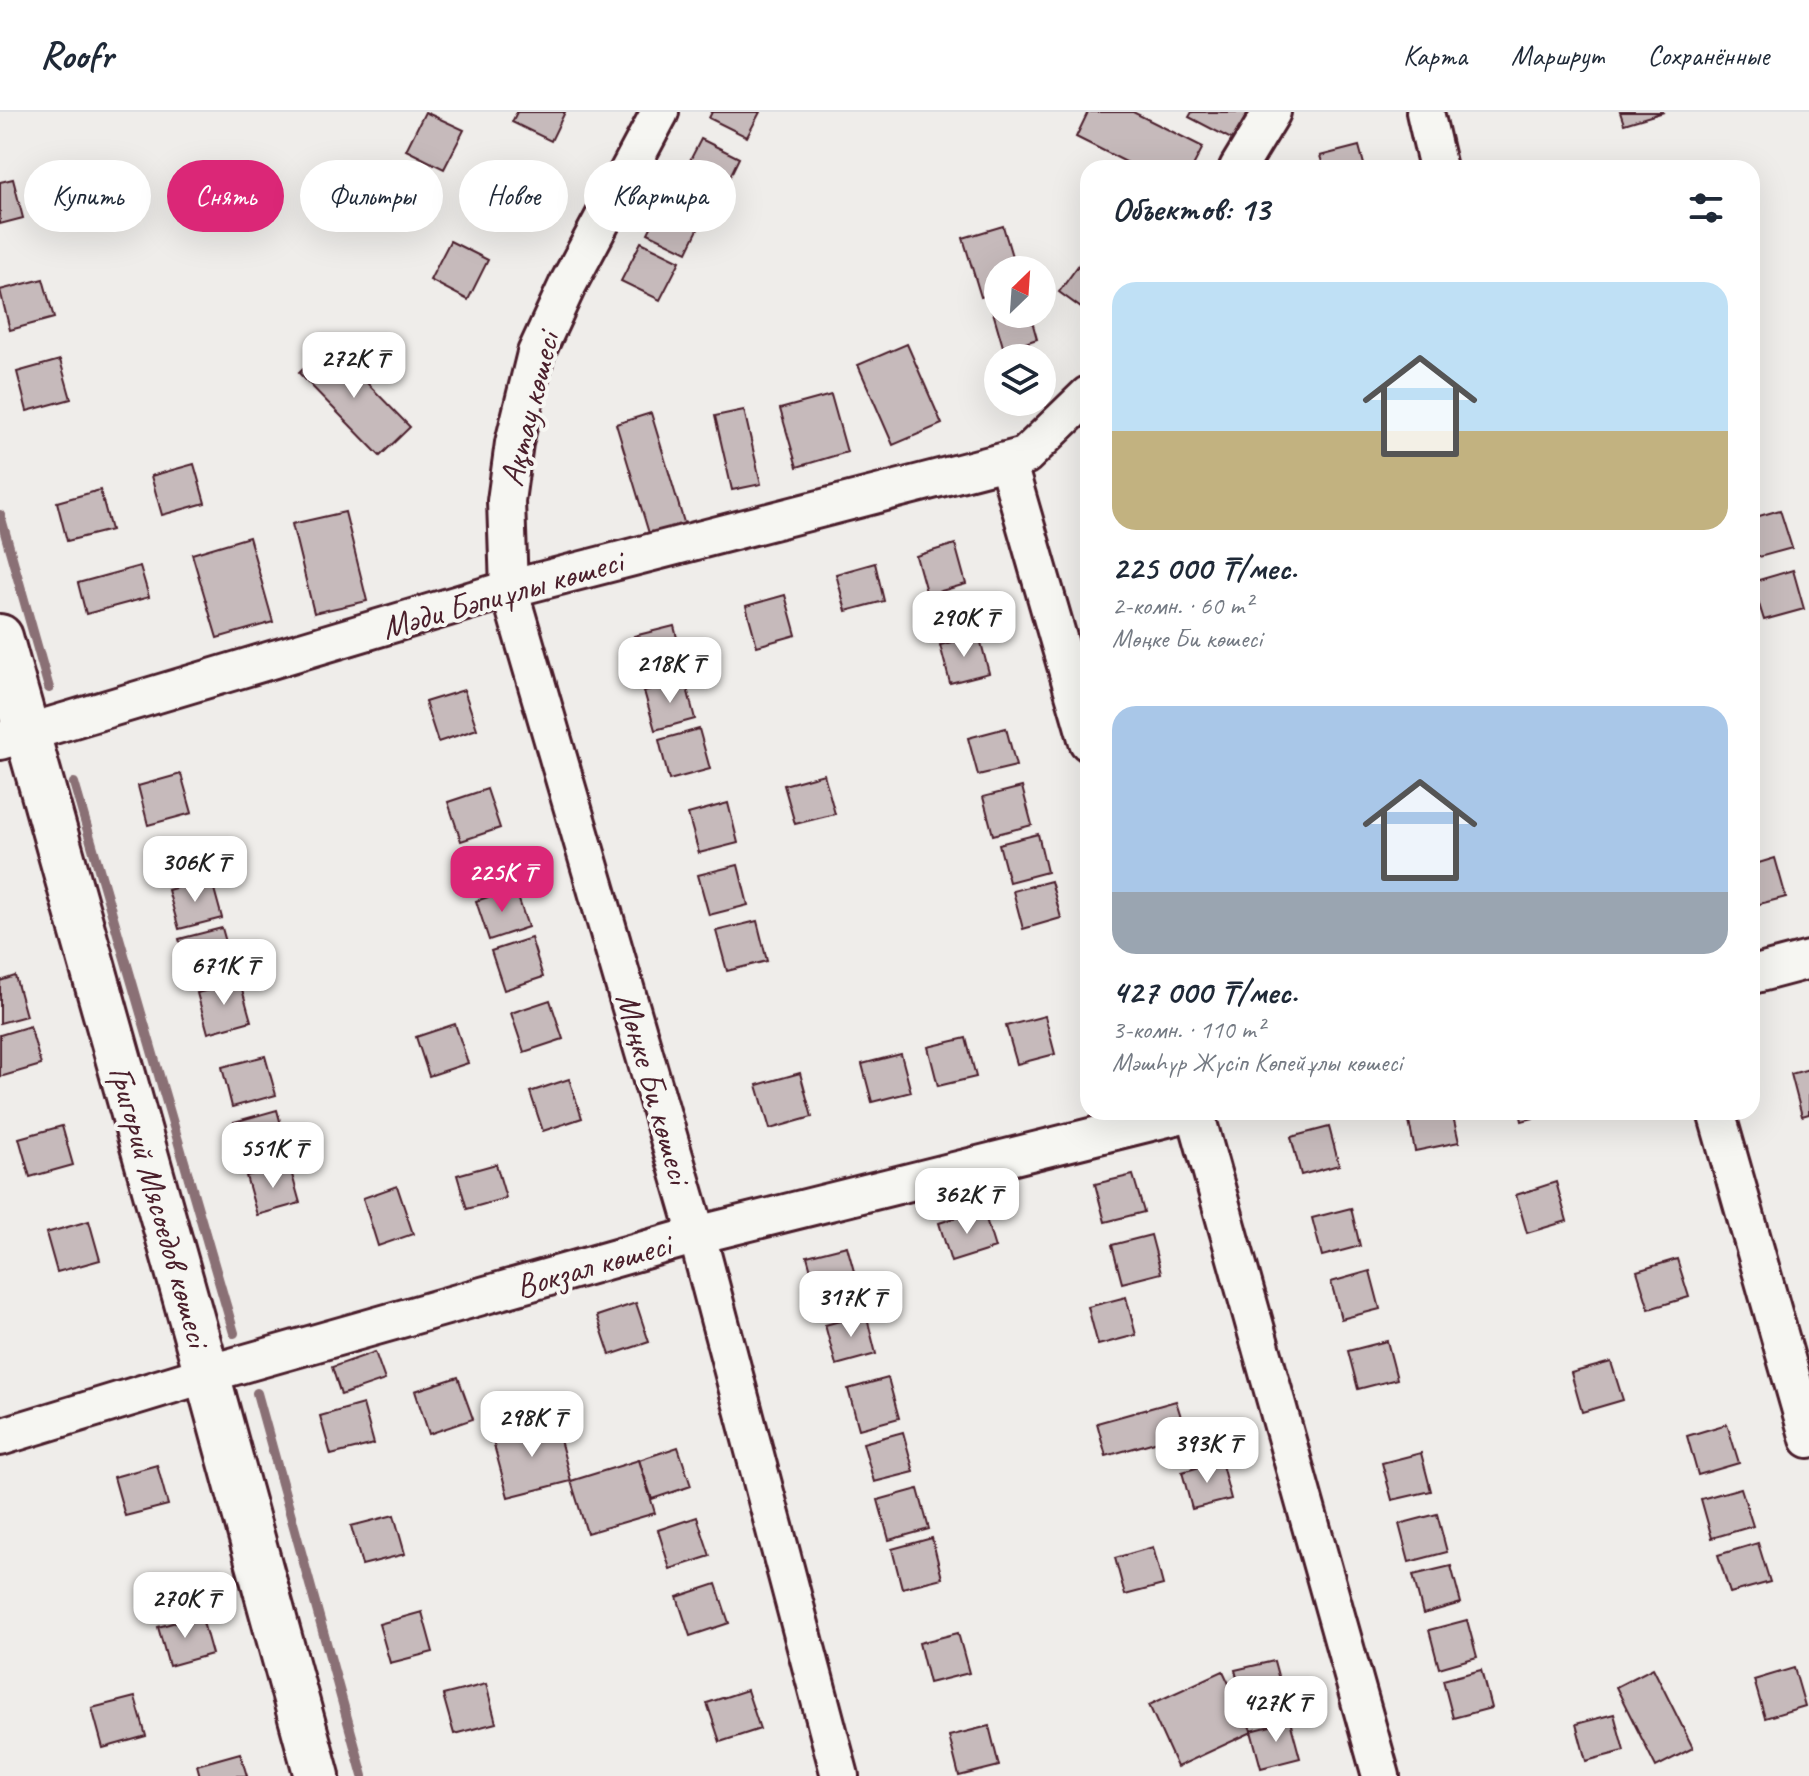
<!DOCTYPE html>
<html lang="ru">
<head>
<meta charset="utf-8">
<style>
	:root { --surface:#fff; --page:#f2f2f3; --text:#1f2937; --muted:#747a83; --line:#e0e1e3; --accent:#db2777 }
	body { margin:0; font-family:Caveat,sans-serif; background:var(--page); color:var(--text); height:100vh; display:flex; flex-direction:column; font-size:30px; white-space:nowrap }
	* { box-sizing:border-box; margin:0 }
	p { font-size:26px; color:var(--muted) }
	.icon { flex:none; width:44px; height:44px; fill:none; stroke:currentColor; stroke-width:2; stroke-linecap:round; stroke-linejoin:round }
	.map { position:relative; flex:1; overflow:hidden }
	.drawer { position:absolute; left:1080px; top:48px; width:680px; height:960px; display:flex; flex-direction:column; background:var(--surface); border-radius:24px; box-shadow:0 8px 32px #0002 }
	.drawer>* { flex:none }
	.guide { position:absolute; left:24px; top:48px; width:760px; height:72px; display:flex; gap:16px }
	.needle { width:52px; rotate:25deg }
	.fabs { position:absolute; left:984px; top:144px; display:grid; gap:16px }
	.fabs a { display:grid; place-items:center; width:72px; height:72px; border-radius:50%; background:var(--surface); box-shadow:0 8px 32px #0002; font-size:40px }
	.price { position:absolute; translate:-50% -68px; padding:0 18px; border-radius:16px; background:#fff; color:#222; font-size:26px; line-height:52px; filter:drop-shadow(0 2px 4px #0008) }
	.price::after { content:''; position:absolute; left:50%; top:48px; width:24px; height:18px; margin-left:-12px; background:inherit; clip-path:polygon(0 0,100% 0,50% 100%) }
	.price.active { background:var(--accent); color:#fff }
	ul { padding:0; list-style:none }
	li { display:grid; align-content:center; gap:16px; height:424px; padding:0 32px }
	li span { display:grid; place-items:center; height:248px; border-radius:24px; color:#555 }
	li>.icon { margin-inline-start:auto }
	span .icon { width:144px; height:144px; fill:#fffc; stroke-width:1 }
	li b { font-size:34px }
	h2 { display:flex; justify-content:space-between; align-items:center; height:96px; padding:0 32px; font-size:34px }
	.tag { padding:0 28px; border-radius:36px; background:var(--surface); box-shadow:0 8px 32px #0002; font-size:28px; line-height:72px }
	.tag.active { background:var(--accent); color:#fff }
	header { display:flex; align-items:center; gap:48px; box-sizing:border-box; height:112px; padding:0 40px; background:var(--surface); border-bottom:2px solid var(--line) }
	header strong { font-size:38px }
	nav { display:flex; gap:44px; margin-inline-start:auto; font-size:28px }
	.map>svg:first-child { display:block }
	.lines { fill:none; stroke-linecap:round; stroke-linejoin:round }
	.stream { stroke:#8a6f74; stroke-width:10 }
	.building { fill:#c6babb; stroke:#4a1f2b; stroke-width:2 }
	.street-casing { stroke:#4a1f2b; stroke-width:42 }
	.secondary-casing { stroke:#4a1f2b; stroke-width:50 }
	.street { stroke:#f6f6f2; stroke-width:36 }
	.secondary { stroke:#f6f6f2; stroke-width:44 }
	.labels { text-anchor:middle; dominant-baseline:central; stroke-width:8; stroke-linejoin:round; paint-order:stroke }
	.street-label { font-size:34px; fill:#4a1f2b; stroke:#f6f6f2 }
</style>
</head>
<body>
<header>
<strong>Roofr</strong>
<nav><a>Карта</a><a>Маршрут</a><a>Сохранённые</a></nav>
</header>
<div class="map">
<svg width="1809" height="1664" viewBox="0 0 1809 1664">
	<rect width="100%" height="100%" fill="#efedea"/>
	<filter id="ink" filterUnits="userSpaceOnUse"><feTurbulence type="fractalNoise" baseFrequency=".0125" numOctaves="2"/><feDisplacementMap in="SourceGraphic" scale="16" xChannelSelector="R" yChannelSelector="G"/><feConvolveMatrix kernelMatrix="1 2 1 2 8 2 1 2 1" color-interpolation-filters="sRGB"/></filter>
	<g filter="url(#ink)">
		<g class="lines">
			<g class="stream">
				<path d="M0,403L49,576"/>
				<path d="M74,671L234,1221"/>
				<path d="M257,1281L363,1664"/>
			</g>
		</g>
		<g class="building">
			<path d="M425,0L464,18L444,57L406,38Z"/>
			<path d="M517,0H565L551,29L512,10Z"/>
			<path d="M712,0H760L747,25L709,6Z"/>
			<path d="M1088,0H1133L1203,35L1192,56H1138L1076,25Z"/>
			<path d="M1192,0H1248L1233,28L1189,5Z"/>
			<path d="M1620,0H1664L1624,12Z"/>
			<path d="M701,27L739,46L720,85L681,66Z"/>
			<path d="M1359,34L1365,56H1324L1320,44Z"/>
			<path d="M13,67L23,106L0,112V70Z"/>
			<path d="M668,82L706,101L687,140L648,121Z"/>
			<path d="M1003,114L1016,158H998V202H1030L1037,227L1004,238L988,183L981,185L963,126Z"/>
			<path d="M450,129L488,148L468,188L430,168Z"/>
			<path d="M641,130L680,149L660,188L621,169Z"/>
			<path d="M1083,147L1088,151V201L1059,180Z"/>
			<path d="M43,167L54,206L10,218L0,178Z"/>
			<path d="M329,232L410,315L380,344L299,261Z"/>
			<path d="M907,232L942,312L893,333L858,253Z"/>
			<path d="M60,248L71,287L27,299L17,260Z"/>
			<path d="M831,283L847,340L797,355L780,297Z"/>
			<path d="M744,298L761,372L732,378L715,304Z"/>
			<path d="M651,301L686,417L651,428L616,312Z"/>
			<path d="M194,352L205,391L162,403L151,364Z"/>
			<path d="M100,378L111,418L67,429L57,390Z"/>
			<path d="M1780,398L1792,436L1752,447V406Z"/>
			<path d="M345,400L367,489L314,501L292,412Z"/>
			<path d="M249,425L273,510L217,526L192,442Z"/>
			<path d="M955,432L966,472L927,483L916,444Z"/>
			<path d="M875,451L884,489L846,499L836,462Z"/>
			<path d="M140,454L149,485L86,502L78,471Z"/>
			<path d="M1793,458L1804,497L1764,508L1752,470Z"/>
			<path d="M785,483L796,523L757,534L746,494Z"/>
			<path d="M674,514L684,553L644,564L634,524Z"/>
			<path d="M979,523L989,561L950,571L940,533Z"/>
			<path d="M685,568L695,607L655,618L644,579Z"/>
			<path d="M464,578L477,617L438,630L425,590Z"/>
			<path d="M1006,616L1016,654L978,663L968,626Z"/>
			<path d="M699,617L710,657L669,668L659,628Z"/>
			<path d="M181,662L192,701L148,713L138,674Z"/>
			<path d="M824,662L835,702L795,712L784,673Z"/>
			<path d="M1022,675L1032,713L993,723L983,685Z"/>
			<path d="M487,677L500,716L461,729L448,690Z"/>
			<path d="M728,691L738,731L699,741L688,702Z"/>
			<path d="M1038,722L1047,760L1009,770L999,732Z"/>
			<path d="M1775,746L1786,785L1752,794V753Z"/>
			<path d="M738,753L748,793L709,803L698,763Z"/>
			<path d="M211,766L222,806L179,817L168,778Z"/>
			<path d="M1051,769L1061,806L1023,817L1013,779Z"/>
			<path d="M515,776L528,815L489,828L476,789Z"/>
			<path d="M757,809L767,849L727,859L716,819Z"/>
			<path d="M222,816L233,855L190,867L179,827Z"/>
			<path d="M531,826L543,865L504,878L491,839Z"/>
			<path d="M15,864L26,904L0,911V869Z"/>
			<path d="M240,870L251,909L208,921L197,881Z"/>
			<path d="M550,888L563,927L524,940L511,901Z"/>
			<path d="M1045,904L1055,942L1017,952L1006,914Z"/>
			<path d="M455,912L468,951L429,964L416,925Z"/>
			<path d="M30,914L41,953L0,965V923Z"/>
			<path d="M966,926L976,965L938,974L928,935Z"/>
			<path d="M901,942L911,980L872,990L862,952Z"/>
			<path d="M265,944L276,983L232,995L222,955Z"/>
			<path d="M1809,957V1002L1802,1004L1791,962Z"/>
			<path d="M800,961L812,1005L770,1017L757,973Z"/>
			<path d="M569,967L582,1006L543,1019L530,980Z"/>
			<path d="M277,998L288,1038L245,1049L234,1010Z"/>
			<path d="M1407,1000H1452L1459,1030L1415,1039Z"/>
			<path d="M1520,1000H1556L1522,1009Z"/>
			<path d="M62,1014L73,1053L30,1065L19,1026Z"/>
			<path d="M1329,1015L1339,1053L1301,1063L1291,1025Z"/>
			<path d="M289,1052L300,1091L257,1103L246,1064Z"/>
			<path d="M496,1052L506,1086L467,1097L457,1063Z"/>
			<path d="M1133,1063L1144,1100L1105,1110L1095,1072Z"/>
			<path d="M1556,1070L1567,1109L1527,1121L1516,1083Z"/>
			<path d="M397,1074L413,1122L378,1134L363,1086Z"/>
			<path d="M1351,1096L1360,1134L1322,1144L1312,1106Z"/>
			<path d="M983,1097L995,1136L951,1150L939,1111Z"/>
			<path d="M89,1109L100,1148L57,1160L46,1121Z"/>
			<path d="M1151,1123L1161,1161L1122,1171L1112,1133Z"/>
			<path d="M847,1134L858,1174L818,1184L807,1144Z"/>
			<path d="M1677,1147L1689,1185L1649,1197L1637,1159Z"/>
			<path d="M1370,1159L1380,1197L1341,1207L1331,1170Z"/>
			<path d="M1126,1185L1136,1223L1098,1233L1088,1195Z"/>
			<path d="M636,1191L649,1230L610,1243L597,1204Z"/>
			<path d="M866,1202L876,1242L836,1253L825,1213Z"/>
			<path d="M1387,1229L1397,1267L1358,1277L1348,1239Z"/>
			<path d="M375,1240L385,1268L341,1283L332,1255Z"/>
			<path d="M1611,1250L1623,1288L1582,1300L1571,1261Z"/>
			<path d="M458,1265L473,1307L429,1322L415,1279Z"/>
			<path d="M888,1266L899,1306L859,1317L848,1277Z"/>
			<path d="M1176,1289L1186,1321L1106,1344L1097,1311Z"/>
			<path d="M363,1292L374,1332L331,1343L320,1304Z"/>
			<path d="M555,1309L571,1369L508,1385L492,1326Z"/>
			<path d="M1727,1312L1739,1351L1698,1363L1687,1324Z"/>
			<path d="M903,1320L914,1360L874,1370L863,1331Z"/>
			<path d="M678,1335L691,1374L652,1387L639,1348Z"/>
			<path d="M1421,1341L1431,1379L1392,1388L1382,1351Z"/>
			<path d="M639,1348L655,1401L587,1421L571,1369Z"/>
			<path d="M1221,1349L1231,1387L1192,1397L1182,1360Z"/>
			<path d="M157,1353L168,1393L125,1404L114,1365Z"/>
			<path d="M1741,1376L1753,1414L1712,1426L1701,1387Z"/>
			<path d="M918,1377L929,1417L889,1428L878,1388Z"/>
			<path d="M1437,1402L1447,1440L1409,1450L1399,1412Z"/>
			<path d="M394,1403L405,1442L362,1453L351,1414Z"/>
			<path d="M697,1405L710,1444L670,1457L658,1418Z"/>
			<path d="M932,1426L942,1466L902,1476L892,1437Z"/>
			<path d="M1758,1431L1770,1470L1730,1481L1718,1443Z"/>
			<path d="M1153,1435L1163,1473L1125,1483L1115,1446Z"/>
			<path d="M1451,1454L1461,1491L1423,1502L1413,1463Z"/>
			<path d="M716,1472L729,1511L690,1524L677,1485Z"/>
			<path d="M422,1500L433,1540L390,1551L379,1512Z"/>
			<path d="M201,1503L212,1542L169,1554L158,1515Z"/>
			<path d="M1467,1508L1477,1545L1439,1556L1429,1518Z"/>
			<path d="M958,1521L969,1561L929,1571L919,1531Z"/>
			<path d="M1274,1549L1284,1586L1245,1596L1235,1558Z"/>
			<path d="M1653,1556L1693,1636L1656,1655L1616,1575Z"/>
			<path d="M1794,1556L1805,1594L1765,1606L1754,1568Z"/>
			<path d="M1481,1558L1491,1596L1453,1606L1443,1568Z"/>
			<path d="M1223,1559L1252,1620L1177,1655L1149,1593Z"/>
			<path d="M486,1572L496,1611L454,1622L443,1583Z"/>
			<path d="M747,1578L760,1617L720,1630L707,1591Z"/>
			<path d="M135,1585L146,1624L103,1636L92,1596Z"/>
			<path d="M1614,1602L1624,1639L1586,1649L1576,1612Z"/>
			<path d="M1290,1609L1300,1646L1261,1656L1251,1619Z"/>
			<path d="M989,1614L999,1654L959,1664L949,1624Z"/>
			<path d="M240,1641L247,1664H200L197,1653Z"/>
		</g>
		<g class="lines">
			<g class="street-casing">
				<g id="street">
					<path d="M660,0L567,174L536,241L514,331L506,389L509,477L697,1123L840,1664"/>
					<path d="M1425,0L1438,56"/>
					<path d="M1238,56L1272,0"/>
					<path d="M1007,349L1088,630"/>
					<path d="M0,629L509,477L1025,344L1088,283"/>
					<path d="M1752,863L1809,848"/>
					<path d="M1195,1000L1381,1664"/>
					<path d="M1716,1000L1809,1327"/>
					<path d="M0,1325L207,1262L697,1123L1191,1000"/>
				</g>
			</g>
			<g class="secondary-casing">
				<path id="secondary" d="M0,525L207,1262L317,1664"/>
			</g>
			<use href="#street" class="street"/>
			<use href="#secondary" class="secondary"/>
		</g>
	</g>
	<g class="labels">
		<g class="street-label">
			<text transform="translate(529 297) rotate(-76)">Ақтау көшесі</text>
			<text transform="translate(502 482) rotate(-16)">Мәди Бәпиұлы көшесі</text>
			<text transform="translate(654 976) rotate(74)">Мөңке Би көшесі</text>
			<text transform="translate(160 1094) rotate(74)">Григорий Мясоедов көшесі</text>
			<text transform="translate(593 1153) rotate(-16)">Вокзал көшесі</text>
		</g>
	</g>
</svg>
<div class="fabs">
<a><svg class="needle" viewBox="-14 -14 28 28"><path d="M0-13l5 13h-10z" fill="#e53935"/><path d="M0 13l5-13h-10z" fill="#747a83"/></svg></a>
<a><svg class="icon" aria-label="layers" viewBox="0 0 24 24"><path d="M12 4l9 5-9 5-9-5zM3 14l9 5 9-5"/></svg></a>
</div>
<b class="price" style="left:354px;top:288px">272K ₸</b>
<b class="price" style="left:964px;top:547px">290K ₸</b>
<b class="price" style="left:670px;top:593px">218K ₸</b>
<b class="price" style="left:195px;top:792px">306K ₸</b>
<b class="price active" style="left:502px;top:802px">225K ₸</b>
<b class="price" style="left:224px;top:895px">671K ₸</b>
<b class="price" style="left:273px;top:1078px">551K ₸</b>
<b class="price" style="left:967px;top:1124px">362K ₸</b>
<b class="price" style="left:851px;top:1227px">317K ₸</b>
<b class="price" style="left:532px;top:1347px">298K ₸</b>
<b class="price" style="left:1207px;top:1373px">393K ₸</b>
<b class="price" style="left:185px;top:1528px">270K ₸</b>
<b class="price" style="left:1276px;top:1632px">427K ₸</b>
<div class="guide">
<a class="tag">Купить</a>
<a class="tag active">Снять</a>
<a class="tag">Фильтры</a>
<a class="tag">Новое</a>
<a class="tag">Квартира</a>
</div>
<section class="drawer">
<h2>Объектов: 13<svg class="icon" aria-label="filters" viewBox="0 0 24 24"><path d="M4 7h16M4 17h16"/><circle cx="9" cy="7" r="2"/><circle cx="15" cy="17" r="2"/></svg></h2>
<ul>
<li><span style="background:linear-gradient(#bfe0f5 60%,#c2b280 0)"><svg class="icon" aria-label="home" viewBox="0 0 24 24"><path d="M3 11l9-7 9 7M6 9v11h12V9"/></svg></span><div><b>225 000 ₸/мес.</b><p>2-комн. · 60 m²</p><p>Мөңке Би көшесі</p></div></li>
<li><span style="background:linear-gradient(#a9c7e8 75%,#9aa5b1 0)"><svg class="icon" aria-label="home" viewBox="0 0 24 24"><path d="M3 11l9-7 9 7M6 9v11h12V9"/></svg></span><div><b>427 000 ₸/мес.</b><p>3-комн. · 110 m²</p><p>Мәшһүр Жүсіп Көпейұлы көшесі</p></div></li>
</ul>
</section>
</div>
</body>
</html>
